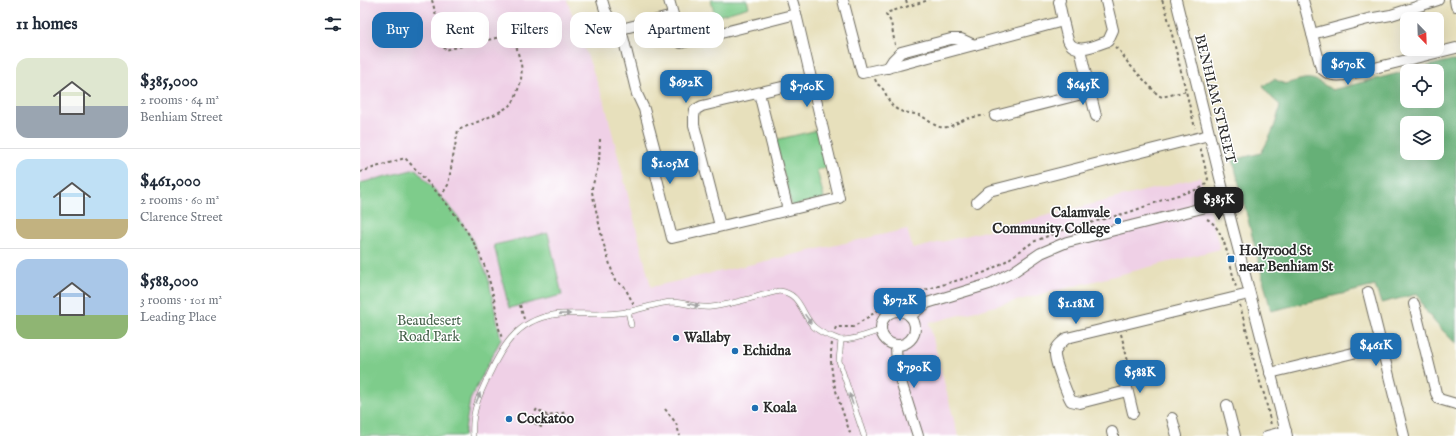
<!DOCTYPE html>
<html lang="en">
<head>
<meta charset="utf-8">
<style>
	:root { --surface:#fff; --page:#f2f2f3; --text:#1f2937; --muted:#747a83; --line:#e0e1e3; --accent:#1f6fb2 }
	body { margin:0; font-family:"IM FELL English",serif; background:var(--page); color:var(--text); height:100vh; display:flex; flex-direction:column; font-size:15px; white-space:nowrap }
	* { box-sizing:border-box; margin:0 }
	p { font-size:13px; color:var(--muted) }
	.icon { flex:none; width:22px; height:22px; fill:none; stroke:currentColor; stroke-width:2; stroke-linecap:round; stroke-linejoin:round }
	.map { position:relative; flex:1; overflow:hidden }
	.side { display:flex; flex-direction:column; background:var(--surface); width:360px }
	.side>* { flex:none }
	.banner { position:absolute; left:12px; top:12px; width:380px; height:36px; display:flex; gap:8px }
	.needle { width:26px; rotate:157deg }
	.buttons { position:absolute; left:1040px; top:12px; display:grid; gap:8px }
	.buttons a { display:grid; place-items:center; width:44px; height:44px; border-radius:8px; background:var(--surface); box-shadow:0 4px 16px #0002; font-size:20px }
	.price { position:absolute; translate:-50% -34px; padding:0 9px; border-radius:8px; background:var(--accent); color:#fff; font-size:13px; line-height:26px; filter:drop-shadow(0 1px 2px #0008) }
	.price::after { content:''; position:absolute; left:50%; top:24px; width:12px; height:9px; margin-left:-6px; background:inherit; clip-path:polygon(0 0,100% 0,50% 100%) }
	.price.on { background:#222; color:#fff }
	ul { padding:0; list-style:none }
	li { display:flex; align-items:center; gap:12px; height:100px; padding:0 16px }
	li+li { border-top:1px solid var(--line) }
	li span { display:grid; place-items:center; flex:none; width:112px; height:80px; border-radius:12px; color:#555 }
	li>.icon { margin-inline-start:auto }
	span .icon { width:48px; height:48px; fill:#fffc; stroke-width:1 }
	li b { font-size:17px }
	h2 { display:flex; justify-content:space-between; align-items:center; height:48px; padding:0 16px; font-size:17px }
	.pill { padding:0 14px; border-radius:12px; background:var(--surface); box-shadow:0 4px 16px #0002; font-size:14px; line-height:36px }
	.pill.on { background:var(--accent); color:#fff }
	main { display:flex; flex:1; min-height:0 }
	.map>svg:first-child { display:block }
	.built { fill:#efd0e6 }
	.green { fill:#7ecc8b; stroke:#547c5b }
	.forest { fill:#66b077; stroke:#486e51; fill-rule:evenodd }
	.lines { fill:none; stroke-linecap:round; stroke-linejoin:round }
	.service-casing { stroke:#6d6a5e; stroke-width:6 }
	.minor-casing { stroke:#6d6a5e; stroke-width:12 }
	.path { stroke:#6d6a5e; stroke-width:2; stroke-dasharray:3 3; stroke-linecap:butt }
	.service { stroke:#fff; stroke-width:5 }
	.minor { stroke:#fff; stroke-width:10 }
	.oneway { fill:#a0a0a0 }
	.poi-dot { fill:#1f6fb2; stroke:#fff; stroke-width:1.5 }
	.labels { text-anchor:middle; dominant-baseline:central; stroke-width:3; stroke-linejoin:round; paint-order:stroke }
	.street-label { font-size:14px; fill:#2b2b2b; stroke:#fff }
	.poi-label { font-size:14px; font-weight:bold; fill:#2b2b2b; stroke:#fff; text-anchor:start }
	.park-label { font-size:14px; fill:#48634d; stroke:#fff }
</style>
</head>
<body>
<main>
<section class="side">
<h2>11 homes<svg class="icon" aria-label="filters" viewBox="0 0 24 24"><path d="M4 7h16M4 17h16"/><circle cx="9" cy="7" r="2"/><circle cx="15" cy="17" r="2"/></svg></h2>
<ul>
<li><span style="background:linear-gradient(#dfe7d0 60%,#9aa5b1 0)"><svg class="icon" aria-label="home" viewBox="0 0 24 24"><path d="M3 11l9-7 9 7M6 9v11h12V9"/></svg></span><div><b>$385,000</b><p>2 rooms · 64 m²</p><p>Benhiam Street</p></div></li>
<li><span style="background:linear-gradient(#bfe0f5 75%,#c2b280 0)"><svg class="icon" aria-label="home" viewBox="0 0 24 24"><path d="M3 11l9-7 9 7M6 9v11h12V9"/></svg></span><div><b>$461,000</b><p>2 rooms · 60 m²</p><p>Clarence Street</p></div></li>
<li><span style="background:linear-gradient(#a9c7e8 70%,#8fb573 0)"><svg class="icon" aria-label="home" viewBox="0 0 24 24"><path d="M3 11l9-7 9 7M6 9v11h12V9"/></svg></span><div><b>$588,000</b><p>3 rooms · 101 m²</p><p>Leading Place</p></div></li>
</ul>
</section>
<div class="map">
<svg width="1096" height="436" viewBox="0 0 1096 436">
	<rect width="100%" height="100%" fill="#fff"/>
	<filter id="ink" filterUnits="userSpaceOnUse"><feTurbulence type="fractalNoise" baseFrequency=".025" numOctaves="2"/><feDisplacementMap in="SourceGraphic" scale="8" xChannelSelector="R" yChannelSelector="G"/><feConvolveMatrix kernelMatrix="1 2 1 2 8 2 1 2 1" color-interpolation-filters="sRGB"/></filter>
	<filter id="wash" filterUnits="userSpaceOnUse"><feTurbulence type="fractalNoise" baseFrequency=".012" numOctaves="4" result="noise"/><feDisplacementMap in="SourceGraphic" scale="16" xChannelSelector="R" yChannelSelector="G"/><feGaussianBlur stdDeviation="0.9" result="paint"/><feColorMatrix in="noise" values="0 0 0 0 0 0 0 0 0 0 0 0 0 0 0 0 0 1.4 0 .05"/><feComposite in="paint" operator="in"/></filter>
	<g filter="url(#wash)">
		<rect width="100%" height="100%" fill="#e7e0bc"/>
		<path class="built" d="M0,0H207L245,104L291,287L547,229L553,249L840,177L860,249L569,323L598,436H104L110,400L141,339L56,169L0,183Z"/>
		<g class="green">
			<path d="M351,0H387L389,7L355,17Z"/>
			<path d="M458,130L467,167L457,170L464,198L432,206L415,140Z"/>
			<path d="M56,169L96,214L111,237L128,277L141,339L110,400L104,436H0V183Z"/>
			<path d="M188,233L202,295L149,308L134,245Z"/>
		</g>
		<path class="forest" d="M1092,60L1096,62V344C1082,329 1064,315 1058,294L1021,303L1015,286L911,311L873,160L901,153C910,138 917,123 920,105L910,96L903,86L914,79L925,84C950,77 950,75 972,90L1047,71V101H1077V71H1048ZM1047,123H1077V153H1047Z"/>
	</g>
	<g filter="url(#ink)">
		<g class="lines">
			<g class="service-casing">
				<g id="service">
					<path d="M268,311L271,325"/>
					<path d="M481,340L479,361L504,436"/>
					<path d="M113,436C111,413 119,395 129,375C144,342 161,317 201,314C220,313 239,315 258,313C276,312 294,303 312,302C325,302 338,309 351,307C374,304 397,296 419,291C441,293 441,314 454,327C460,332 466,335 473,337C476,338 479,340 482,340C495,340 509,334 521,330"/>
				</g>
			</g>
			<g class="minor-casing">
				<g id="minor">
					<path d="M242,0L245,10L253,25L261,29L277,94L284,109L296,154L293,163L312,238L479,198L436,14"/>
					<path d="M309,0L321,43L436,14L432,0"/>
					<path d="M483,0L502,73L539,65L703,21L699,2L700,0"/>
					<path d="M816,0L866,202L927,436"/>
					<path d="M943,0L961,68C969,76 975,76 986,75L1096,48"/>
					<path d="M1095,0L1096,6"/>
					<path d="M703,21C705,27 706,34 708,40C714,56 737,45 748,41L753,30L746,1"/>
					<path d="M261,29L313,16"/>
					<path d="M952,34L1008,19L1031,15L1078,0"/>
					<path d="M528,68L533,60L541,52L591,39H601L614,45"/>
					<path d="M730,92L736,116"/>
					<path d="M399,93L428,210"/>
					<path d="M635,116L730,92L720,49"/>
					<path d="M617,202L629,191L849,135"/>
					<path d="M360,226L334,125V117L335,110L342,106L452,80"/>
					<path d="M1008,292L1044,436"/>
					<path d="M1054,304L1076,393L1079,399L1096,404"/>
					<circle cx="538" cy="328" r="17"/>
					<path d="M550,316L567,303L629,284L653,272L681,253L707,242L866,202"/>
					<path d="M536,345L537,369L558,436"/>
					<path d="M910,373L1022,346"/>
					<path d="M765,380L773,413"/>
					<path d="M767,391L720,403L711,401C707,394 694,360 695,353C696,346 702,342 707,338L889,294"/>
					<path d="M867,405L875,436"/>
					<path d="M812,418L817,436"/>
					<path d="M752,432L753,436"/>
					<path d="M907,436L926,431"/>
				</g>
			</g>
			<g class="path">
				<path d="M72,0L85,50L149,35C156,39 157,50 159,57C163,68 162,77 159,87C157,92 156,97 153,102C144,113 111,124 98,130L88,185L81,196"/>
				<path d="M546,0L548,6"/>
				<path d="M802,0L806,10L835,128"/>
				<path d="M535,45L531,22L526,14L529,12L569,0"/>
				<path d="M755,47L760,51L768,63L798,95L802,97L827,91"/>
				<path d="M515,79L517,84C527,89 526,101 535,108C543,114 550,112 559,115C565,117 572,125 580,127C589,129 596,123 604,120C611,117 618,116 625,116"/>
				<path d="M240,139L239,163L232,188V192L243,242L255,281L264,286L273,303H272"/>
				<path d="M0,172L45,158C77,192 110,225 126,270C129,279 132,290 134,299C137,312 137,326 142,338"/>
				<path d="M847,219C866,229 870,268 876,287"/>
				<path d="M160,305L164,319"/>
				<path d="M880,305L897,373L905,397L911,425"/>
				<path d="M475,330L476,327H493L523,307L558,292L626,272L646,261L673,242L700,231L770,212L808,198L839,189L844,186L848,179L840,146"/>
				<path d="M761,334L771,373"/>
				<path d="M472,343C467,376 481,405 491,436"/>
				<path d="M305,409L316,423L320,436"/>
				<path d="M188,416L181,427L170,420L177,409L188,416L207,412"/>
				<path d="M158,423L170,420"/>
			</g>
			<use href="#service" class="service"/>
			<use href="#minor" class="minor"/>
		</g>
		<defs><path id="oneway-solid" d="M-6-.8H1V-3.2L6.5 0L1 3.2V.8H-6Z"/></defs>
		<g class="oneway">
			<use href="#oneway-solid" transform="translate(334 305) rotate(13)"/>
			<use href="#oneway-solid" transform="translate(205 314) rotate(-1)"/>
			<use href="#oneway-solid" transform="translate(448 319) rotate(55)"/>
			<use href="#oneway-solid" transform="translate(118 398) rotate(-68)"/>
			<use href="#oneway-solid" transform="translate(491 399) rotate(-109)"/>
		</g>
	</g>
	<g class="poi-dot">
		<circle cx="758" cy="221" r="4"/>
		<rect x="867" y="255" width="8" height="8" rx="2"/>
		<circle cx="316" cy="338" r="4"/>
		<circle cx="375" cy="351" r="4"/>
		<circle cx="395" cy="408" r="4"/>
		<circle cx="149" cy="419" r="4"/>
	</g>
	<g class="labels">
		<g class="street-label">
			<text transform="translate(855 99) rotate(76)">BENHIAM STREET</text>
		</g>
		<g class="poi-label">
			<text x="750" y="213" text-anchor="end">Calamvale<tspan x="750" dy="16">Community College</tspan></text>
			<text x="879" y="251">Holyrood St<tspan x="879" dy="16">near Benhiam St</tspan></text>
			<text x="324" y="338">Wallaby</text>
			<text x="383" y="351">Echidna</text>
			<text x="403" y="408">Koala</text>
			<text x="157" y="419">Cockatoo</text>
		</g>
		<g class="park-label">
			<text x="69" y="321">Beaudesert<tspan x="69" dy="16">Road Park</tspan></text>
		</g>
	</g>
</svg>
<div class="buttons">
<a><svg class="needle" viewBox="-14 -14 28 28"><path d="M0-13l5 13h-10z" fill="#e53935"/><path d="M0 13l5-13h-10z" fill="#747a83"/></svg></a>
<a><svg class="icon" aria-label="locate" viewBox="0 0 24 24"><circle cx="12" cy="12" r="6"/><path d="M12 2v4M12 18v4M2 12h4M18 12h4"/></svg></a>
<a><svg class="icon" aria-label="layers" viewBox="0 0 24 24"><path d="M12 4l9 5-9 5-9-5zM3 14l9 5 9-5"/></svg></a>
</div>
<b class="price" style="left:988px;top:86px">$670K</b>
<b class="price" style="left:326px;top:104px">$692K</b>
<b class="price" style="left:723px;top:106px">$645K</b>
<b class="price" style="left:447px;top:108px">$760K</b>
<b class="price" style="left:310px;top:185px">$1.05M</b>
<b class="price on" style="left:859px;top:221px">$385K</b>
<b class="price" style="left:540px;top:322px">$972K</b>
<b class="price" style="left:716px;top:325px">$1.18M</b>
<b class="price" style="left:1016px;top:367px">$461K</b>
<b class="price" style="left:554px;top:389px">$790K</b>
<b class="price" style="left:780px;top:394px">$588K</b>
<div class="banner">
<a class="pill on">Buy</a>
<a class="pill">Rent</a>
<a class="pill">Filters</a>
<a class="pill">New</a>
<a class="pill">Apartment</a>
</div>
</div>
</main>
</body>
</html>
